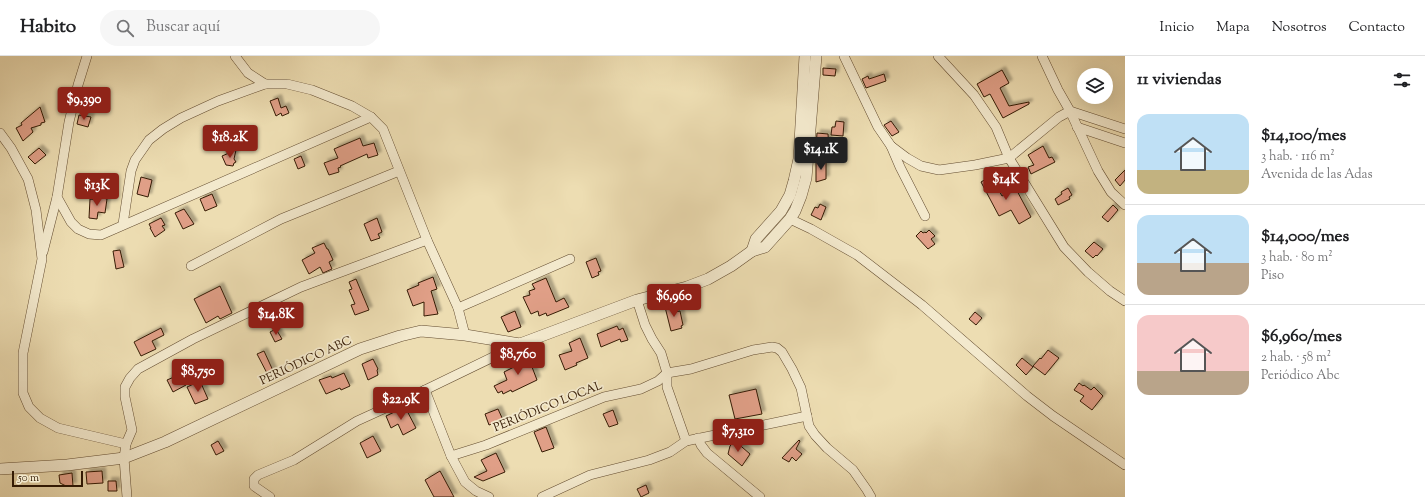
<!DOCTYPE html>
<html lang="es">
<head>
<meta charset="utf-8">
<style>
	:root { --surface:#fff; --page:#f6f6f6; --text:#202124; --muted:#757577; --line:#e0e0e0; --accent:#8f2418 }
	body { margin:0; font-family:"Sorts Mill Goudy",serif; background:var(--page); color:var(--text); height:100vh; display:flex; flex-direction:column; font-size:15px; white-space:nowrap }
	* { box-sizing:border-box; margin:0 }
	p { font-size:13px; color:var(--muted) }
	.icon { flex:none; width:22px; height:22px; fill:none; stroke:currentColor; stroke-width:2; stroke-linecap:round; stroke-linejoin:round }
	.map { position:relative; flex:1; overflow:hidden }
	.sheet { display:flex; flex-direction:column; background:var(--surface); width:300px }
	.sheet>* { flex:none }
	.tools { position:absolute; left:1077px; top:12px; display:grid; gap:8px }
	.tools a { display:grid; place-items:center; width:36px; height:36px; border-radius:50%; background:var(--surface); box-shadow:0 4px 16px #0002; font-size:20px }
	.scale { position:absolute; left:12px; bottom:10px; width:71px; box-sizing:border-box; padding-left:4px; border:2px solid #351b04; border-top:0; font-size:11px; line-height:14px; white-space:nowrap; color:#351b04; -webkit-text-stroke:3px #f3e9cd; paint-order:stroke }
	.price { position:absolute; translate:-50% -34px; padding:0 9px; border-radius:4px; background:var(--accent); color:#fff; font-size:13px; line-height:26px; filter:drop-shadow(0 1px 2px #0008) }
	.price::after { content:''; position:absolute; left:50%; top:24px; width:12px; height:9px; margin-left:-6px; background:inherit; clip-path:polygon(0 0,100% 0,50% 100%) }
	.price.current { background:#222; color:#fff }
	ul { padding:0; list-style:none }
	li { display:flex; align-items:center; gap:12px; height:100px; padding:0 12px }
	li+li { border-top:1px solid var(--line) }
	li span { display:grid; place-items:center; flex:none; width:112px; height:80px; border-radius:12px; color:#555 }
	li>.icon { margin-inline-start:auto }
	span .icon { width:48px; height:48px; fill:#fffc; stroke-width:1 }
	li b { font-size:17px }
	h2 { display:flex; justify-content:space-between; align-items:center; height:48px; padding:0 12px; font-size:17px }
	header { display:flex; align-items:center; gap:24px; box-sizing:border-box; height:56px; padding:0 20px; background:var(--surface); border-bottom:1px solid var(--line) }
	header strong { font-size:19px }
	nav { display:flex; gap:22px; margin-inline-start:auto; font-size:14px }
	.search { width:280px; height:36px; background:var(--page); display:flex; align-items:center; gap:10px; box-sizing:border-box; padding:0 14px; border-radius:22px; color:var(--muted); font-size:15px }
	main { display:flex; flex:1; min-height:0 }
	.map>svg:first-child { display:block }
	.building { fill:#e09f87; stroke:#351b04; filter:url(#shadow) }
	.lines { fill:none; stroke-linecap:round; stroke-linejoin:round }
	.minor-casing { stroke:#634c30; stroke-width:10 }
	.tertiary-casing { stroke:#634c30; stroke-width:12 }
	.minor { stroke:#f3e9cd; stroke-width:9 }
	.tertiary { stroke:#f3e9cd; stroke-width:11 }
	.labels { text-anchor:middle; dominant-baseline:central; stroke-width:3.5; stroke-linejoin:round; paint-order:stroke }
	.street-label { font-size:12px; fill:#351b04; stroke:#f3e9cd }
</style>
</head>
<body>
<header>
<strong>Habito</strong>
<div class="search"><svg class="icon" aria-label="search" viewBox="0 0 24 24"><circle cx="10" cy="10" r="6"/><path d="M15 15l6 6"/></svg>Buscar aquí</div>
<nav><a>Inicio</a><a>Mapa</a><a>Nosotros</a><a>Contacto</a></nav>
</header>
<main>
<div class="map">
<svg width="1125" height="441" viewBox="0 0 1125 441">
	<defs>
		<filter id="shadow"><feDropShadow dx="3.5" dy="-3.5" stdDeviation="1" flood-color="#0004"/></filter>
	</defs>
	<rect width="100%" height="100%" fill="#edddb2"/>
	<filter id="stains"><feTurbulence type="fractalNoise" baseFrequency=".005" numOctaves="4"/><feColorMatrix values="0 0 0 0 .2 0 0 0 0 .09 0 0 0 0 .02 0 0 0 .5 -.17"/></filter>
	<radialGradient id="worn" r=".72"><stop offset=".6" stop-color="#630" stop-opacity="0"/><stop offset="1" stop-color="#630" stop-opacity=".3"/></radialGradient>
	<g class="building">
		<path d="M823,12L836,13L835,20L823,19Z"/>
		<path d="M1002,14L1009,27L1000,32L1009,50L1029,46V48L1003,62L990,38L984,41L977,28Z"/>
		<path d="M884,18L886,25L866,32L862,23L868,20L869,23Z"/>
		<path d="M278,42L281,52L286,50L289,57L282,60L281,57L276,60L270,45Z"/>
		<path d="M40,51L45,66L41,67V69L31,72L33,76L23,85L16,72L22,69L21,67Z"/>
		<path d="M79,59L91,61L88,71L77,68Z"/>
		<path d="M836,65L844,66L843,80L831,79L832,71H835Z"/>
		<path d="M891,65L899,76L892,80L884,69Z"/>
		<path d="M817,77L828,78L829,92L816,91Z"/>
		<path d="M360,82L363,90L374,87L378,99L368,102L367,98L340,110L341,111L338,112L339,116L329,119L324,107L338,102L334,93Z"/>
		<path d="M1043,90L1049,102L1052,101L1055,106L1031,118L1028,111L1034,109L1028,99Z"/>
		<path d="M39,92L46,99L35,108L28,101Z"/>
		<path d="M236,94L234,103L236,106L234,107L233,110L226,109L222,100Z"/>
		<path d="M301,100L305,110L298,113L294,103Z"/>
		<path d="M816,105L826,106V123L816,126Z"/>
		<path d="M1125,114V124L1120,130L1115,124Z"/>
		<path d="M991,120L1002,140L1016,133L1031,161L1019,168L1011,154L999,160L981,126Z"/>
		<path d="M141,121L152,124L148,141L137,138Z"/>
		<path d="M1068,132L1072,139L1069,141L1070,143L1058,149L1055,143L1062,138L1061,136Z"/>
		<path d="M212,138L217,150L205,155L200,143Z"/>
		<path d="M100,141L107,143L105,157L98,156L97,163L89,162L90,143L99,144Z"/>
		<path d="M820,148L826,151L821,164L811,159L815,151L818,152Z"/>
		<path d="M1113,149L1118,154L1108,166L1102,161Z"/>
		<path d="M184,153L194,168L183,173L175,157Z"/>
		<path d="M161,162L165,169L162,170L165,174L155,181L150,172H151L149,168Z"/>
		<path d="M377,162L382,176L378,178L380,182L371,185L364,168Z"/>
		<path d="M929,174L935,180L931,183L935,188L928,193L916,180L921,175L923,177L925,176L926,177Z"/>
		<path d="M1094,186L1103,193L1097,200L1096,199L1093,202L1085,195Z"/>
		<path d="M324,187L327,193H328L333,204L329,206L332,213L323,217L320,211L309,218L302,204L315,197L312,192Z"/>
		<path d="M120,194L124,211L116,213L113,195Z"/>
		<path d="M596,202L601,215L598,216L599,219L592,222L586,206Z"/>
		<path d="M433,221L437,233L431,235L438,258L424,260V246L413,250L407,234L419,229L418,227Z"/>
		<path d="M546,222L556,246L564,242L569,251L547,260L546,257L539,260L538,255L531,258L523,241L530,239L529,235L535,233L532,228Z"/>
		<path d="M356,223L369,254L355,259L351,249L355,248L349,234L352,233L349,226Z"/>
		<path d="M220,230L232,257L220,263L218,260L206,267L194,243Z"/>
		<path d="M674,249L675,256L680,255L683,269L681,270L682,272L671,275L665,251Z"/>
		<path d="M515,255L521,271L508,276L501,261Z"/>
		<path d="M975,256L982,262L976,269L969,263Z"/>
		<path d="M617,270L619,274L623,272L628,284L621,286L620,283L601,291L597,278Z"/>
		<path d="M161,272L164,279L152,285L156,293L141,300L134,286Z"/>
		<path d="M276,273L282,283L275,286L270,276Z"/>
		<path d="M580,282L588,302L576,307L577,309L565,314L559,299L572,295L569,287Z"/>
		<path d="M1048,294L1059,302L1045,319L1033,310L1040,302L1041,303Z"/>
		<path d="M264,295L275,319L269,321L257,298Z"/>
		<path d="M527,298L537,324L512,336L511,334L503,338L502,335L498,337L494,330L507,324L504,316L516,310L513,304Z"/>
		<path d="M1022,302L1033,311L1026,319L1016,309Z"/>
		<path d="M373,303L378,313L377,314L378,319L368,324L362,308Z"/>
		<path d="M344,317L350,330L341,334L340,332L326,338L319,324L331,320L332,322Z"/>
		<path d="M181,318L186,329L173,336L167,324Z"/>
		<path d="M200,325L208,343L195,348L187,331Z"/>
		<path d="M1079,327L1083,330L1084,329L1091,334L1094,331L1103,340L1092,354L1080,345L1084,340L1074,334Z"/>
		<path d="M756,333L762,358L735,363L729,339Z"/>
		<path d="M405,351L416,372L403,379L398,368L391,372L386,360Z"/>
		<path d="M498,353L503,364L489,369L485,358Z"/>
		<path d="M613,354L618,368L609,371L603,358Z"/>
		<path d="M546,371L554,392L542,396L534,376Z"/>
		<path d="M373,380L381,395L367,402L360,387Z"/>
		<path d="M799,384L800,385L796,393L802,398L796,405L792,401L789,406L782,402Z"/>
		<path d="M218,385L224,395L216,399L211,389Z"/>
		<path d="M735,385L750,398L742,410L728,398L730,390Z"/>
		<path d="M496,397L505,416L483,425L474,421L487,415L481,404Z"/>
		<path d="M102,415L103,427L87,428L86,416Z"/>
		<path d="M440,415L454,441H434L425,424Z"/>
		<path d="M72,417L73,430H66L60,427L59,419Z"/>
		<path d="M108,425H116L117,435H108Z"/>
		<path d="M646,429L649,437L641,441L637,433Z"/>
	</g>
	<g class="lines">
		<g class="minor-casing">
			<g id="minor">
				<path d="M87,0L78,29L69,66L57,141L71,166L78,173L89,178L101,179L371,61"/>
				<path d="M235,0L248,17L265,28"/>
				<path d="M844,0L878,71L891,90L900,111L925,160"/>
				<path d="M938,0L974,39L996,71L1009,102L1064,191L1088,216L1110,235L1125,245"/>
				<path d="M1042,0L1058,34L1070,55L1098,115L1111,136L1125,149"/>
				<path d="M1077,71L1125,87"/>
				<path d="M0,77L11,92L28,123L36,154L42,203L23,297V337L29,351L40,362L58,372L126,388"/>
				<path d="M891,90L907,102L921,110L939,114L975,109L1009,102L1059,61L1070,55L1125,73"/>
				<path d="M790,163L811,173L857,199L922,249L1027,340L1053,360L1125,409"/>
				<path d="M123,168L131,115L135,104L149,84L163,73L181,62L218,45L265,28H287L312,34L352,50L371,61L383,73L427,184L458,252"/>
				<path d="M43,196L57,141"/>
				<path d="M191,210L281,163L399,115"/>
				<path d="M637,244L645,269L652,283L661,297L667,317V331L686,385"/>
				<path d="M465,279L458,252L570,203"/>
				<path d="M425,334L451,400L465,426L476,435L489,441"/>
				<path d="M698,382L701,389L707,397L760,441"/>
				<path d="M451,400L486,389L604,341L641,333L658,325L667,317L691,313L753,294L772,291L777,292L782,296L792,313L801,332L809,370L815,379L827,392L853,414L867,434L871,441"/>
				<path d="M127,441L124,402L126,388L132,374L125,341V331L130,322L138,313L193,283L301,231L427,184"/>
				<path d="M270,441L254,430V423L258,419L294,404L357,365L425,334L520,288"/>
				<path d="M542,441L590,419L649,404L670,396L686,385L807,360"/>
			</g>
		</g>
		<g class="tertiary-casing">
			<g id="tertiary">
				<path d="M752,195L756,183L781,155L790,139L794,125L799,103L805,0"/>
				<path d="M0,413L67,409L124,402L165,386L360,293L400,280L421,275L465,279L520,288L637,244L687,231L708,223L731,210L752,195L765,191L790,163L795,155L801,140L806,122L816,0"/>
			</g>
		</g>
		<use href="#minor" class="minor"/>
		<use href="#tertiary" class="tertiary"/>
	</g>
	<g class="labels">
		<g class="street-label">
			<text transform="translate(306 305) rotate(-25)">PERIÓDICO ABC</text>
			<text transform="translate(548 351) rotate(-22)">PERIÓDICO LOCAL</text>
		</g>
	</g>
	<rect width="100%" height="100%" filter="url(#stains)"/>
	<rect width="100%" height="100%" fill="url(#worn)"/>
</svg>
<div class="tools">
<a><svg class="icon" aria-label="layers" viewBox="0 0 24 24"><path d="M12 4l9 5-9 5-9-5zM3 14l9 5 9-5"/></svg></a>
</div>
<div class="scale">50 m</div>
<b class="price" style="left:84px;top:65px">$9,390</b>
<b class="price" style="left:230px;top:103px">$18.2K</b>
<b class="price current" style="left:821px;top:115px">$14.1K</b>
<b class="price" style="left:1006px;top:145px">$14K</b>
<b class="price" style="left:97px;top:151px">$13K</b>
<b class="price" style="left:674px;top:262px">$6,960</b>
<b class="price" style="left:276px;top:280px">$14.8K</b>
<b class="price" style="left:518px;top:320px">$8,760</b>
<b class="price" style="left:198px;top:337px">$8,750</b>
<b class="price" style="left:401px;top:365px">$22.9K</b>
<b class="price" style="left:738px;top:397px">$7,310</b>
</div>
<section class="sheet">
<h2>11 viviendas<svg class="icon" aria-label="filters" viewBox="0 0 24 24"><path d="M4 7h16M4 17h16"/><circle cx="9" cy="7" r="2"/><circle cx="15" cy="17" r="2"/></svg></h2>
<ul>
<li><span style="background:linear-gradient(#bfe0f5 70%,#c2b280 0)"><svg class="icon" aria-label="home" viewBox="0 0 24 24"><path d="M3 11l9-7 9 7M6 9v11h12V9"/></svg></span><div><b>$14,100/mes</b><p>3 hab. · 116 m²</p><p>Avenida de las Adas</p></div></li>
<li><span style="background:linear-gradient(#bfe0f5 60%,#b9a48a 0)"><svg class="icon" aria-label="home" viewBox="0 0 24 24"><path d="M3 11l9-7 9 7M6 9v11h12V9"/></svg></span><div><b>$14,000/mes</b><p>3 hab. · 80 m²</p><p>Piso</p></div></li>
<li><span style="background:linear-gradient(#f6c9c9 70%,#b9a48a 0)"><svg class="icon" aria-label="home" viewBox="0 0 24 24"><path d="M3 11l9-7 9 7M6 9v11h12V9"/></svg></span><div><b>$6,960/mes</b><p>2 hab. · 58 m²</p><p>Periódico Abc</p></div></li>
</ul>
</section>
</main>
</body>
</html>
